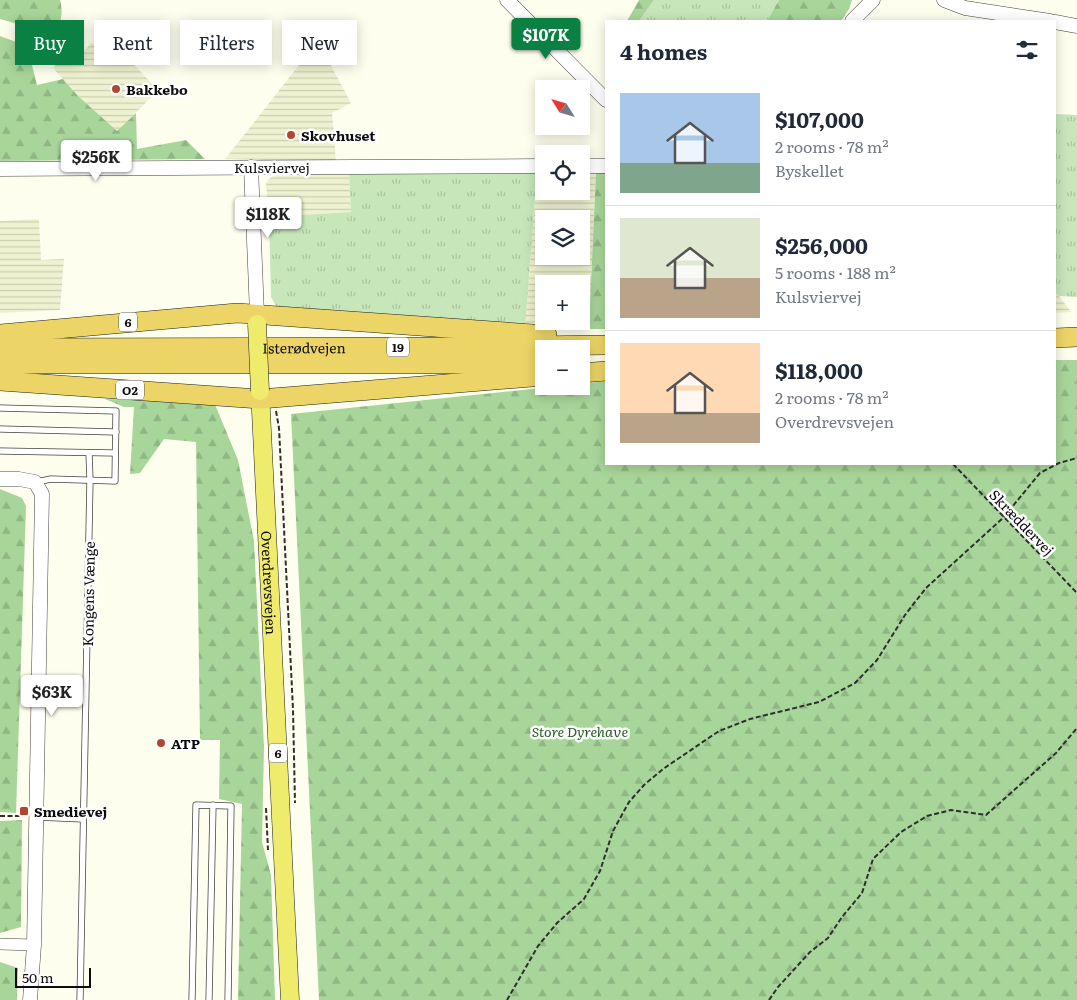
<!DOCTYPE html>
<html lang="en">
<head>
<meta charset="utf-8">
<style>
	:root { --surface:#fff; --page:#f2f2f3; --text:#1f2937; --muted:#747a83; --line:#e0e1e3; --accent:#0b8043 }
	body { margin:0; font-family:Literata,serif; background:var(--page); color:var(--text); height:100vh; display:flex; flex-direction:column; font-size:19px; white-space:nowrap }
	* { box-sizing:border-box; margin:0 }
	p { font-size:16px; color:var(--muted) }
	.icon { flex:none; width:28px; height:28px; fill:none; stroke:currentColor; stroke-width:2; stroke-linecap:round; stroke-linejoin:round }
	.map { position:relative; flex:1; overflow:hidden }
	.drawer { position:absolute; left:605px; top:20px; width:451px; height:445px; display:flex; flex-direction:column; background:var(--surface); border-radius:0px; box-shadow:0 2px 12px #0003 }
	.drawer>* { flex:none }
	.top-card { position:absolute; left:15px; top:20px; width:475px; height:45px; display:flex; gap:10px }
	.needle { width:32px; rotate:307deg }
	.controls { position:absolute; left:535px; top:80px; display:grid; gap:10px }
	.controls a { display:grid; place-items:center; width:55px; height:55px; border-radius:0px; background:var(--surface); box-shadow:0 2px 12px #0003; font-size:25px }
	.scale { position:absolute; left:15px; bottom:12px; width:76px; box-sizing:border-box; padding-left:5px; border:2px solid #0d0d0d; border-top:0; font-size:14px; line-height:18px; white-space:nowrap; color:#0d0d0d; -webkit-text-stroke:4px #fff; paint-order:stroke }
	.price { position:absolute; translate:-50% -42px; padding:0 11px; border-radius:5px; background:#fff; color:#222; font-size:16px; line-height:32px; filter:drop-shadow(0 1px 2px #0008) }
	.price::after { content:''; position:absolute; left:50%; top:30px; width:15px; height:11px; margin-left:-8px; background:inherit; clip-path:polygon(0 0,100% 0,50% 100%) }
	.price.selected { background:var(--accent); color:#fff }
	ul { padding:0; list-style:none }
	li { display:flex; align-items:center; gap:15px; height:125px; padding:0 15px }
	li+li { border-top:1px solid var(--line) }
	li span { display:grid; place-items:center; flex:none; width:140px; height:100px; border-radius:0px; color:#555 }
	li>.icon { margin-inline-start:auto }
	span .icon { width:60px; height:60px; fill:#fffc; stroke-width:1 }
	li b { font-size:21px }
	h2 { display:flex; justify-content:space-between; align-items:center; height:60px; padding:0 15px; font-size:21px }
	.pill { padding:0 18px; border-radius:0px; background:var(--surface); box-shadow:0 2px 12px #0003; font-size:18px; line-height:45px }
	.pill.selected { background:var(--accent); color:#fff }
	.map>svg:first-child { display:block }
	.farmland { fill:url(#farmland-rules); fill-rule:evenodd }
	.grass { fill:url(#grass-tufts) }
	.forest { fill:url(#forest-firs) }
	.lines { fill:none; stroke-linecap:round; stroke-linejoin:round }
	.service-casing { stroke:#404040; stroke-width:7 }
	.minor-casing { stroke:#404040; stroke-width:12 }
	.tertiary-casing { stroke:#404040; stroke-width:15 }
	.primary-casing { stroke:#1e1e1e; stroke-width:19 }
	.trunk-casing { stroke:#1e1e1e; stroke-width:20 }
	.path { stroke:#2f2f2f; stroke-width:2; stroke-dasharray:5 2.5; stroke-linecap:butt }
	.service { stroke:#fff; stroke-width:5.5 }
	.minor { stroke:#fff; stroke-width:11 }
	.tertiary { stroke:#fff; stroke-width:14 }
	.primary { stroke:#efeb6d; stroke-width:18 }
	.trunk { stroke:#ecd466; stroke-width:19 }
	.primary-bridge-casing { stroke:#1e1e1e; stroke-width:19; stroke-linecap:butt }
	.primary-bridge { stroke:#efeb6d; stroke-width:18 }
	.poi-dot { fill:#b3452e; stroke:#fff; stroke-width:2 }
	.labels { text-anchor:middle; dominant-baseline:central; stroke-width:5; stroke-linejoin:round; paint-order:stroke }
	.shield { fill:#fff; stroke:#565656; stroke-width:1 }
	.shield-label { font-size:12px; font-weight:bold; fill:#0d0d0d }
	.poi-label { font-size:14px; font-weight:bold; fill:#0d0d0d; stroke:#fff; text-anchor:start }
	.street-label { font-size:14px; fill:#0d0d0d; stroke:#fff }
	.park-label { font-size:14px; font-style:italic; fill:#226022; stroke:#fff }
</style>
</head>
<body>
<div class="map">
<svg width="1077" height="1000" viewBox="0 0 1077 1000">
	<defs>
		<pattern id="farmland-rules" width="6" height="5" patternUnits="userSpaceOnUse" patternTransform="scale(1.25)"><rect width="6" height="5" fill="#eef2d0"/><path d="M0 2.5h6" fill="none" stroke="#cbceb1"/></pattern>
		<pattern id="grass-tufts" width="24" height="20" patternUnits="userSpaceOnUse" patternTransform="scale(1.25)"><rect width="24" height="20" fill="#c7e6ba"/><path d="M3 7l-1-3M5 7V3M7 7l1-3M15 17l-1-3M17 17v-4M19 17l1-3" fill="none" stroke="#aac49f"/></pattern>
		<pattern id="forest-firs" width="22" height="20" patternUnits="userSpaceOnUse" patternTransform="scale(1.25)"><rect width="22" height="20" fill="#a8d69a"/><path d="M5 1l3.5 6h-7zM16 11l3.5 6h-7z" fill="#8fb684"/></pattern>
	</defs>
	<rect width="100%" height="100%" fill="#fefeee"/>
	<g class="farmland">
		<path d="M318,41L351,103L332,113L336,162L225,159Z"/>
		<path d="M91,43L119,49L158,90L117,132L78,96L53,68L61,59L76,61Z"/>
		<path d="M537,172H544V191H581V172L596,173L589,329L525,328ZM544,219H581V256H544ZM544,284H581V321H544Z"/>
		<path d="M349,173L351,212L269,217L266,183L269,179L275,175Z"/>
		<path d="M39,219L41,260L64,259L60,310L0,313V221Z"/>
		<path d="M1055,293L1059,296L1071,312L1055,313Z"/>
	</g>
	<g class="grass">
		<path d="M654,0H779L767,21H639Z"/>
		<path d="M1055,114L1077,115V297L1059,296L1055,293Z"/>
		<path d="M537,172L525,328L282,308L276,306L271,297L269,217L351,212L349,173Z"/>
	</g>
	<g class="forest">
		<path d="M0,0H60C65,18 57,32 50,48L14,23L0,19Z"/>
		<path d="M639,0H654L639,21H627Z"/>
		<path d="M779,0H852L849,9L841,21H767Z"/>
		<path d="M0,36L27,46L37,85L63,79L78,96L117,131L136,113L137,149L186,140L205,159L0,161Z"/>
		<path d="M596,173H606V329H589Z"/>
		<path d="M1055,360H1077V1000H319L291,414L560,386H581V384L606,381V464H1055Z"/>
		<path d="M105,399L214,402L238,460L254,541L264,747L262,842L271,875L275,1000H238L242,804L219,799L220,740H200L196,442L164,439L140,473L130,474L134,407H124Z"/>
		<path d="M0,489L22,498L26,506L16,813L0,812Z"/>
		<path d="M22,820L21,927L0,933V821Z"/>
		<path d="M0,962L18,968L17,1000H0Z"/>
	</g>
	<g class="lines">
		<g class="service-casing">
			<g id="service">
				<path d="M0,408L116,411L115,481L51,479L36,482"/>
				<path d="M0,429L116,432"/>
				<path d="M0,451L115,453"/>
				<path d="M36,817L83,819"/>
				<path d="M80,1000L90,480L89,453"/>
				<path d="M192,1000L196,805L231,806L228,1000"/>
				<path d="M209,1000L213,805"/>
			</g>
		</g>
		<g class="minor-casing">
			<path id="minor" d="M0,944L34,945"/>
		</g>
		<g class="tertiary-casing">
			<g id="tertiary">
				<path d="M507,0L606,100"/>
				<path d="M944,0L965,8L1050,21"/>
				<path d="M852,21L873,0"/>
				<path d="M1055,22L1077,26"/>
				<path d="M581,166H606"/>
				<path d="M251,167L257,314"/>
				<path d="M0,169L544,166"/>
				<path d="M0,479H19L35,482L42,494L34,945L30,1000"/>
			</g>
		</g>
		<g class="primary-casing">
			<g id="primary">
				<path id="s1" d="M260,391L290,1000"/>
			</g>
		</g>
		<g class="trunk-casing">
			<g id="trunk">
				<path d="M0,334L237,313L547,335"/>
				<path d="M1055,338L1077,337"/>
				<path id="s2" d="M0,348L453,347L606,345"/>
				<path d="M0,364H451L544,362"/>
				<path d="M581,373L606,371"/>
				<path d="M0,381L260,399L544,376"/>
			</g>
		</g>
		<g class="path">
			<path d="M276,411L279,428L293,709L295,803"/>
			<path d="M953,464L1077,593"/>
			<path d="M266,808L268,850"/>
			<path d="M0,816H24"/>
			<path d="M507,1000L538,946L557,923L584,899L600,871L613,831L629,802L644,785L663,769L719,731L750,719L819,702L855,683L877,660L905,615L926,588L1003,518L1040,473L1059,463L1077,458"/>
			<path d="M769,1000L778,987L810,952L828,938L842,917L862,893L873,859L901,832L927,816L951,810L986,815L1056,753L1077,728"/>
		</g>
		<use href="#service" class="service"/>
		<use href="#minor" class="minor"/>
		<use href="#tertiary" class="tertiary"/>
		<use href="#primary" class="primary"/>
		<use href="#trunk" class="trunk"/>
		<g class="primary-bridge-casing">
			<path id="primary-bridge" d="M257,324L260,391"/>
		</g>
		<use href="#primary-bridge" class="primary-bridge"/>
	</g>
	<g class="poi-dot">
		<circle cx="116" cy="89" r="5"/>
		<circle cx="291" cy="135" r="5"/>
		<circle cx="161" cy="743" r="5"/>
		<rect x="19" y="806" width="10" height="10" rx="2.5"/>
	</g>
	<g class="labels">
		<g class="shield">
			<rect x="119" y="312.5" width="18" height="19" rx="4"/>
			<rect x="387" y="337.5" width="22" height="19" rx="4"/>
			<rect x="116" y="380.5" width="28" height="19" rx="4"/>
			<rect x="269" y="743.5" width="18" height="19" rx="4"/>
		</g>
		<g class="shield-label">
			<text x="128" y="322">6</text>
			<text x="398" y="347">19</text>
			<text x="130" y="390">O2</text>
			<text x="278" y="753">6</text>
		</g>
		<g class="poi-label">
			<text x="126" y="89">Bakkebo</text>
			<text x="301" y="135">Skovhuset</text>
			<text x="171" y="743">ATP</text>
			<text x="34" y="811">Smedievej</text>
		</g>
		<g class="street-label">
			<text x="272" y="167">Kulsviervej</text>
			<text stroke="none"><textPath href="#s2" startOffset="304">Isterødvejen</textPath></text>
			<text transform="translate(1022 522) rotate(46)">Skræddervej</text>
			<text stroke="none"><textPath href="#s1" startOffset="192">Overdrevsvejen</textPath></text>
			<text transform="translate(88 594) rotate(-89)">Kongens Vænge</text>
		</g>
		<g class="park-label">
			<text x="580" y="731">Store Dyrehave</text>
		</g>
	</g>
</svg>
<div class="controls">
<a><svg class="needle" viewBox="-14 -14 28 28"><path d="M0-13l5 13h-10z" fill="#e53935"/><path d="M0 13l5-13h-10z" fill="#747a83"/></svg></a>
<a><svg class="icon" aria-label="locate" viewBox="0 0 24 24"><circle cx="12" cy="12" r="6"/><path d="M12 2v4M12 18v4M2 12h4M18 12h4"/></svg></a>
<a><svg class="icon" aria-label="layers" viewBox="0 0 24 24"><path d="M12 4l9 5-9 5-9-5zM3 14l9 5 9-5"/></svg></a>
<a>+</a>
<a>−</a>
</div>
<div class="scale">50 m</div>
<b class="price selected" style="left:546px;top:60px">$107K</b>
<b class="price" style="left:96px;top:182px">$256K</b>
<b class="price" style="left:268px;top:239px">$118K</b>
<b class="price" style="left:52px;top:717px">$63K</b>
<div class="top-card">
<a class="pill selected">Buy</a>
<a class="pill">Rent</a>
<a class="pill">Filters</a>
<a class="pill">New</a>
</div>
<section class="drawer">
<h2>4 homes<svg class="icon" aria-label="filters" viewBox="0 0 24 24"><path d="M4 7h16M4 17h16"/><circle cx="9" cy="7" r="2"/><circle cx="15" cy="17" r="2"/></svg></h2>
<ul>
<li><span style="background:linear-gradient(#a9c7e8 70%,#7fa58c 0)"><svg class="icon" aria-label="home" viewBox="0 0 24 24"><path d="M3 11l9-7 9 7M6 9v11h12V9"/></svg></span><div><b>$107,000</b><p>2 rooms · 78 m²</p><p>Byskellet</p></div></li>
<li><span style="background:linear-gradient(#dfe7d0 60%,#b9a48a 0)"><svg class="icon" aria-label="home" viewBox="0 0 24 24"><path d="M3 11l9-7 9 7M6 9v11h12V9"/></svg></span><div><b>$256,000</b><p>5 rooms · 188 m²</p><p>Kulsviervej</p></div></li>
<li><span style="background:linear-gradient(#ffd9b3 70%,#b9a48a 0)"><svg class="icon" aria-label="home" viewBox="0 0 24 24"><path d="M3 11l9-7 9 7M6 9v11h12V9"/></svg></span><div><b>$118,000</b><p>2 rooms · 78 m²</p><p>Overdrevsvejen</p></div></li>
</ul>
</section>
</div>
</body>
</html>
